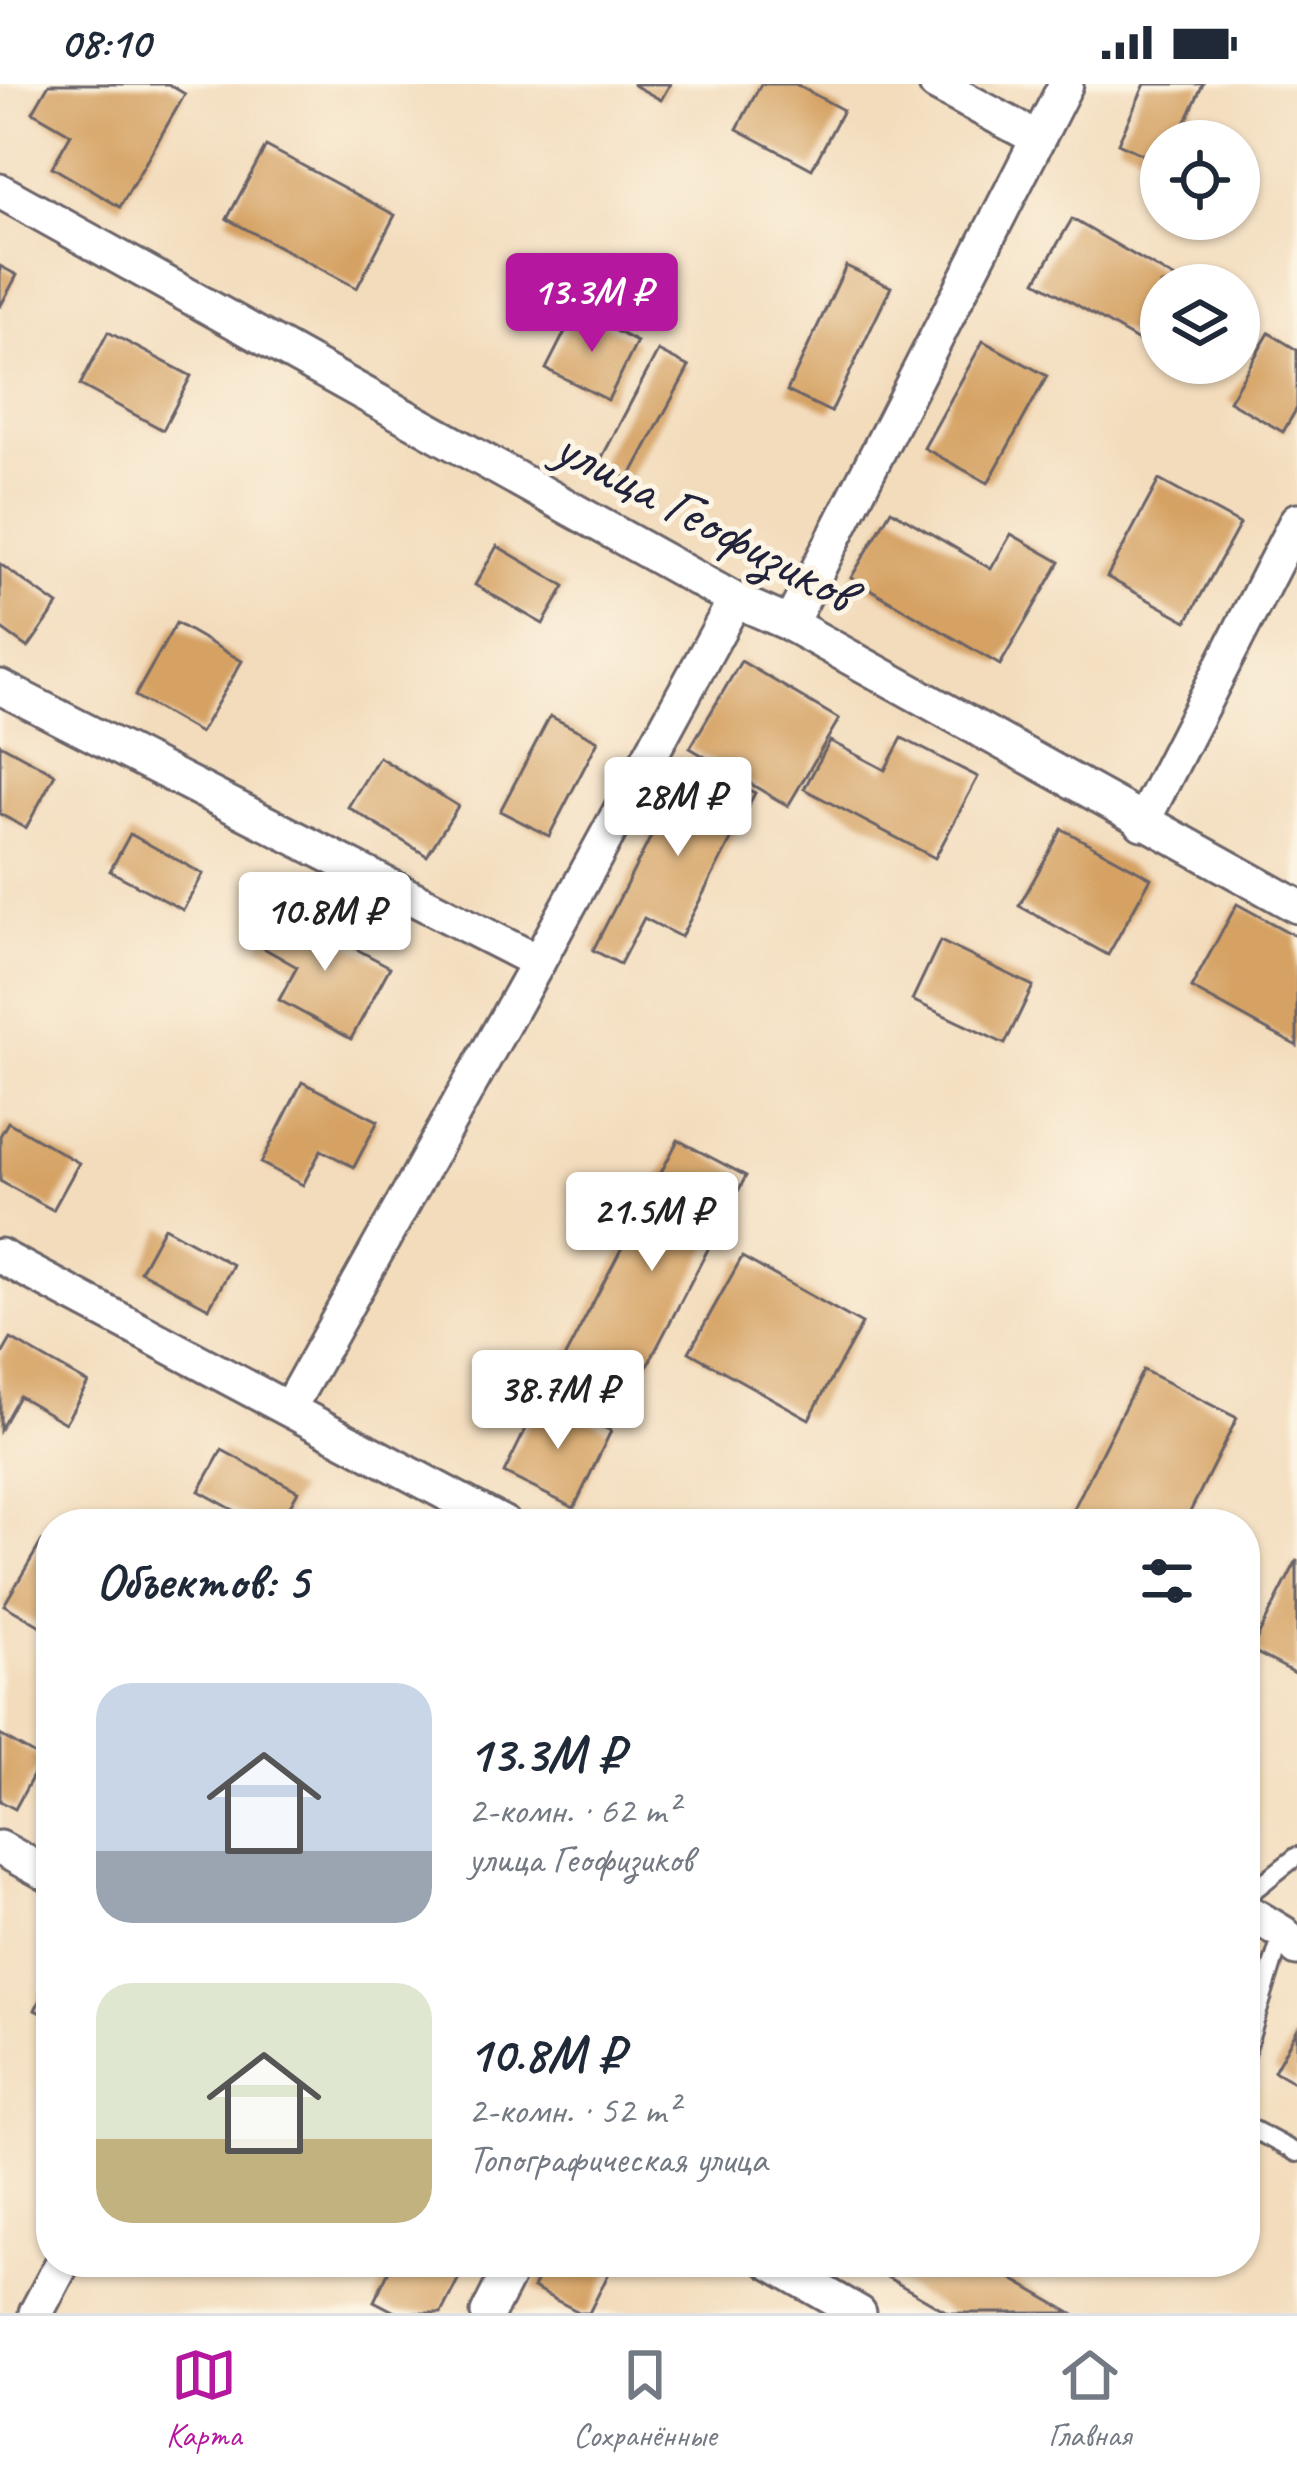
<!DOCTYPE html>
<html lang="ru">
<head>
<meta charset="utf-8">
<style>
	:root { --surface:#fff; --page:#f2f2f3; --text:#1f2937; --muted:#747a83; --line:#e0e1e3; --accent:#b5179e }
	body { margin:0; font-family:Caveat,sans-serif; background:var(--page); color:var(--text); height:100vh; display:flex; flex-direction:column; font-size:45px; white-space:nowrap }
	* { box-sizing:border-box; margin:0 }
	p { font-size:39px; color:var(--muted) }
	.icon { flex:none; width:66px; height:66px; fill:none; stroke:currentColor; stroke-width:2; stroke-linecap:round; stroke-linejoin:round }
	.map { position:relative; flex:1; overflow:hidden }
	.panel { position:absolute; left:36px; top:1425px; width:1224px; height:768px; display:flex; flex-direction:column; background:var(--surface); border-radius:48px; box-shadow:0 3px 9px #0004 }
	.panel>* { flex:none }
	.tools { position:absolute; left:1140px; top:36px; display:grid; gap:24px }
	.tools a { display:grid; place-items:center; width:120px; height:120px; border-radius:50%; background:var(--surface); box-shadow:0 3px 9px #0004; font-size:60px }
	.price { position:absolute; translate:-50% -102px; padding:0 27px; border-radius:12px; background:#fff; color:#222; font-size:39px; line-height:78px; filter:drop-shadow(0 3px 6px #0008) }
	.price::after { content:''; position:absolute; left:50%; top:72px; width:36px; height:27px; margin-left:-18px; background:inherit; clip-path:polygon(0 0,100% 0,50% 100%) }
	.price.active { background:var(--accent); color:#fff }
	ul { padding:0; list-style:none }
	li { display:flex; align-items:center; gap:36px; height:300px; padding:0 60px }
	li span { display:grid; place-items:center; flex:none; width:336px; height:240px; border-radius:36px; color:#555 }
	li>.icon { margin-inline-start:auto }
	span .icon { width:144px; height:144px; fill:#fffc; stroke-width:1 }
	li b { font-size:51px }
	h2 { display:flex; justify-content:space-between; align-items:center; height:144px; padding:0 60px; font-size:51px }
	.status { display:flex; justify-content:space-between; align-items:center; height:84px; padding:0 60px; background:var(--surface); direction:ltr }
	.status svg { height:33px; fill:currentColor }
	.menu { display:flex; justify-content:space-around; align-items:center; height:168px; border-top:3px solid var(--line); background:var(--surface); font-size:33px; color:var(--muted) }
	.menu a { display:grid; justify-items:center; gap:6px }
	.menu .active { color:var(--accent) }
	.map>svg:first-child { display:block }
	.building { fill:#d5a263 }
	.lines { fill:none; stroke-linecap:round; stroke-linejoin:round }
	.lane-casing { stroke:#6b6368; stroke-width:22 }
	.street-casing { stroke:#6b6368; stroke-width:39 }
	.lane { stroke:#fff; stroke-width:16 }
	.street { stroke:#fff; stroke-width:33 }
	.labels { text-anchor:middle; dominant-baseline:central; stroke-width:10; stroke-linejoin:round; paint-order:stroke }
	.street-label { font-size:57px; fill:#22223b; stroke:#fcf5e5 }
</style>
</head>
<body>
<div class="status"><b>08:10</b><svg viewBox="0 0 49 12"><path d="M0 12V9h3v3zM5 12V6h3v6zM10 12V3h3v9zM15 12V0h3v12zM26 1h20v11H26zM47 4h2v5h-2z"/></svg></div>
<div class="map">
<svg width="1297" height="2229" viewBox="0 0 1297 2229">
	<rect width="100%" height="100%" fill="#fcf5e5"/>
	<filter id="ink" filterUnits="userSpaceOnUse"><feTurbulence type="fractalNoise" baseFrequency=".00833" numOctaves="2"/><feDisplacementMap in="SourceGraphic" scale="24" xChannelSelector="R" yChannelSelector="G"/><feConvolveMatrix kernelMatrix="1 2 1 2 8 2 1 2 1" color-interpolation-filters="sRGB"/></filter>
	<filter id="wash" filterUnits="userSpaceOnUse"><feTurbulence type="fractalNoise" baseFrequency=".004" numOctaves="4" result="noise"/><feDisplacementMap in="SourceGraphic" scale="48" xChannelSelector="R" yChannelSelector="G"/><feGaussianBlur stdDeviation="2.7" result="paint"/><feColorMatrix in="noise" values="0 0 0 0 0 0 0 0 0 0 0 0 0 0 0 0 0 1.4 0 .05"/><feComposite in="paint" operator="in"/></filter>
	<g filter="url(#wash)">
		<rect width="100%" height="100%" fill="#f3dcbc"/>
		<g id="blocks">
			<g class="building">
				<path d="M49,0H168L185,10L120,123L52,83L71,50L33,28Z"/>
				<path d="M632,0H670L661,16Z"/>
				<path d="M761,0H795L843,26L812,85L737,45Z"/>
				<path d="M1145,0H1203L1177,57H1161V79L1118,59Z"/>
				<path d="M266,62L395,131L357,204L227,135Z"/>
				<path d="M1072,135L1179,197L1177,201H1161V227L1142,259L1036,197Z"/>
				<path d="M0,182L17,191L0,223Z"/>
				<path d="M846,182L891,203L831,328L787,307Z"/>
				<path d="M576,226L637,258L608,316L546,285Z"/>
				<path d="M108,248L191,292L163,346L80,301Z"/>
				<path d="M1269,249L1297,266V324L1283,348L1229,317Z"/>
				<path d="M983,257L1047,292L988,399L924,364Z"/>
				<path d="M658,267L689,283L629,395L599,379Z"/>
				<path d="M1159,396L1240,440L1187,537L1107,493Z"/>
				<path d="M891,426L991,485L1011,450L1060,478L1000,581L851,494Z"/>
				<path d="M497,462L565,502L543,540L475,501Z"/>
				<path d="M0,480L58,521L28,564L0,544Z"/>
				<path d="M176,539L242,577L200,649L135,612Z"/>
				<path d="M741,577L839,635L788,722L690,664Z"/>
				<path d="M550,632L598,657L549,752L500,727Z"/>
				<path d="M902,654L978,693L935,774L804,705L830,657L885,686Z"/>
				<path d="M0,660L55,690L26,744L0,730Z"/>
				<path d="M379,673L458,722L427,772L348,723Z"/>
				<path d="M690,676L755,709L681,853L644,834L620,880L593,866Z"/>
				<path d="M1062,745L1151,794L1108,871L1019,822Z"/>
				<path d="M130,750L203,790L183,826L110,787Z"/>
				<path d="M1237,820L1297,853V962L1191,904Z"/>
				<path d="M280,824L390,883L351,955L279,916L297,883L260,862Z"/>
				<path d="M940,857L1033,902L1005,960L912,916Z"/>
				<path d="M302,998L378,1037L354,1083L321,1066L303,1101L261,1079Z"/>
				<path d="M8,1038L79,1079L53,1126L0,1097V1052Z"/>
				<path d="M678,1056L746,1092L626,1323L557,1288Z"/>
				<path d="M164,1143L233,1181L209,1224L140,1187Z"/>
				<path d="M742,1173L862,1240L809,1335L689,1268Z"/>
				<path d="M11,1255L88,1299L65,1339L19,1312L0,1346V1274Z"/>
				<path d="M1143,1286L1237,1334L1184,1440H1066Z"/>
				<path d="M542,1312L611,1347L574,1424L504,1389Z"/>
				<path d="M222,1366L298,1407L280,1440H259L199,1407Z"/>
				<path d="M42,1457L51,1462V1548L4,1521Z"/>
				<path d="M1297,1476V1590L1251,1566Z"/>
				<path d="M0,1651L42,1675L15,1725L0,1717Z"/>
				<path d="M51,1892V1934L35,1926Z"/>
				<path d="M1297,1946V2000L1274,1987Z"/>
				<path d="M393,2178H467L441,2229H397L374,2217Z"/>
				<path d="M546,2178H602L612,2183L589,2229H581L533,2204Z"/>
				<path d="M861,2178H983L1071,2229H949Z"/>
			</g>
		</g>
	</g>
	<g filter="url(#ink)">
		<use href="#blocks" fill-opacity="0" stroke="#6b6368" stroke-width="3"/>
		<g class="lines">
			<g class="lane-casing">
				<g id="lane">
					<path d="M1245,1813L1297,1772"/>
					<path d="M1245,1970L1282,1850"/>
					<path d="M1245,2041L1297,2069"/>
				</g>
			</g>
			<g class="street-casing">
				<g id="street">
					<path d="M936,0L1037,54"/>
					<path d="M0,107L735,516L790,540L1297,822"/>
					<path d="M790,540L1066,0"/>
					<path d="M0,603L538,878"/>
					<path d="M1142,739L1297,436"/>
					<path d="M0,1172L504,1440"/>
					<path d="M289,1324L538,878L735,516"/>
					<path d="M0,1764L51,1792"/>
					<path d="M1245,1826L1283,1849L1297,1865"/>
					<path d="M770,2178L859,2229"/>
					<path d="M36,2229L63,2178"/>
					<path d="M488,2229L514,2178"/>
				</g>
			</g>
			<use href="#lane" class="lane"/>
			<use href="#street" class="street"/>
		</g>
	</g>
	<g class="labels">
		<g class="street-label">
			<text transform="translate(705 435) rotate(28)">улица Геофизиков</text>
		</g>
	</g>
</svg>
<div class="tools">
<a><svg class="icon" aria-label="locate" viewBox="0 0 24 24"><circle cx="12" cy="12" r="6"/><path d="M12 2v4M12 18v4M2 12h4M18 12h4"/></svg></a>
<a><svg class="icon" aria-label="layers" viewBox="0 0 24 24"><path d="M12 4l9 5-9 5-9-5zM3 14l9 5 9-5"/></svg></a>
</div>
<b class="price active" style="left:592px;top:271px">13.3M ₽</b>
<b class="price" style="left:678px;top:775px">28M ₽</b>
<b class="price" style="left:325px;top:890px">10.8M ₽</b>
<b class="price" style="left:652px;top:1190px">21.5M ₽</b>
<b class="price" style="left:558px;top:1368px">38.7M ₽</b>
<section class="panel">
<h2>Объектов: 5<svg class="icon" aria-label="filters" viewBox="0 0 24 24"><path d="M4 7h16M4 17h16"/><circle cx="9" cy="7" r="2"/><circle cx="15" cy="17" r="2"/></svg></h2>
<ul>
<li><span style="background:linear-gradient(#c9d6e8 70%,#9aa5b1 0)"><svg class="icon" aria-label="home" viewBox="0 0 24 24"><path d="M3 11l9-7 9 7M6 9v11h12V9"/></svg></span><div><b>13.3M ₽</b><p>2-комн. · 62 m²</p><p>улица Геофизиков</p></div></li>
<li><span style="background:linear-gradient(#dfe7d0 65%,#c2b280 0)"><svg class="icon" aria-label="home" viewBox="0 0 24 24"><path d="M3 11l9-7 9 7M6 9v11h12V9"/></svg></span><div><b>10.8M ₽</b><p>2-комн. · 52 m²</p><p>Топографическая улица</p></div></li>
</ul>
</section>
</div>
<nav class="menu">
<a class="active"><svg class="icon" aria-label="map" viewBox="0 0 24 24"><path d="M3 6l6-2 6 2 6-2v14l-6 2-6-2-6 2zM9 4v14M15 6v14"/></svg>Карта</a>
<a><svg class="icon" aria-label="saved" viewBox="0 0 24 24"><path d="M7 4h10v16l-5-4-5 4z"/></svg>Сохранённые</a>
<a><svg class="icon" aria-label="home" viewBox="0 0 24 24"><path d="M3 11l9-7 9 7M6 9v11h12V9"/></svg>Главная</a>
</nav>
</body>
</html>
